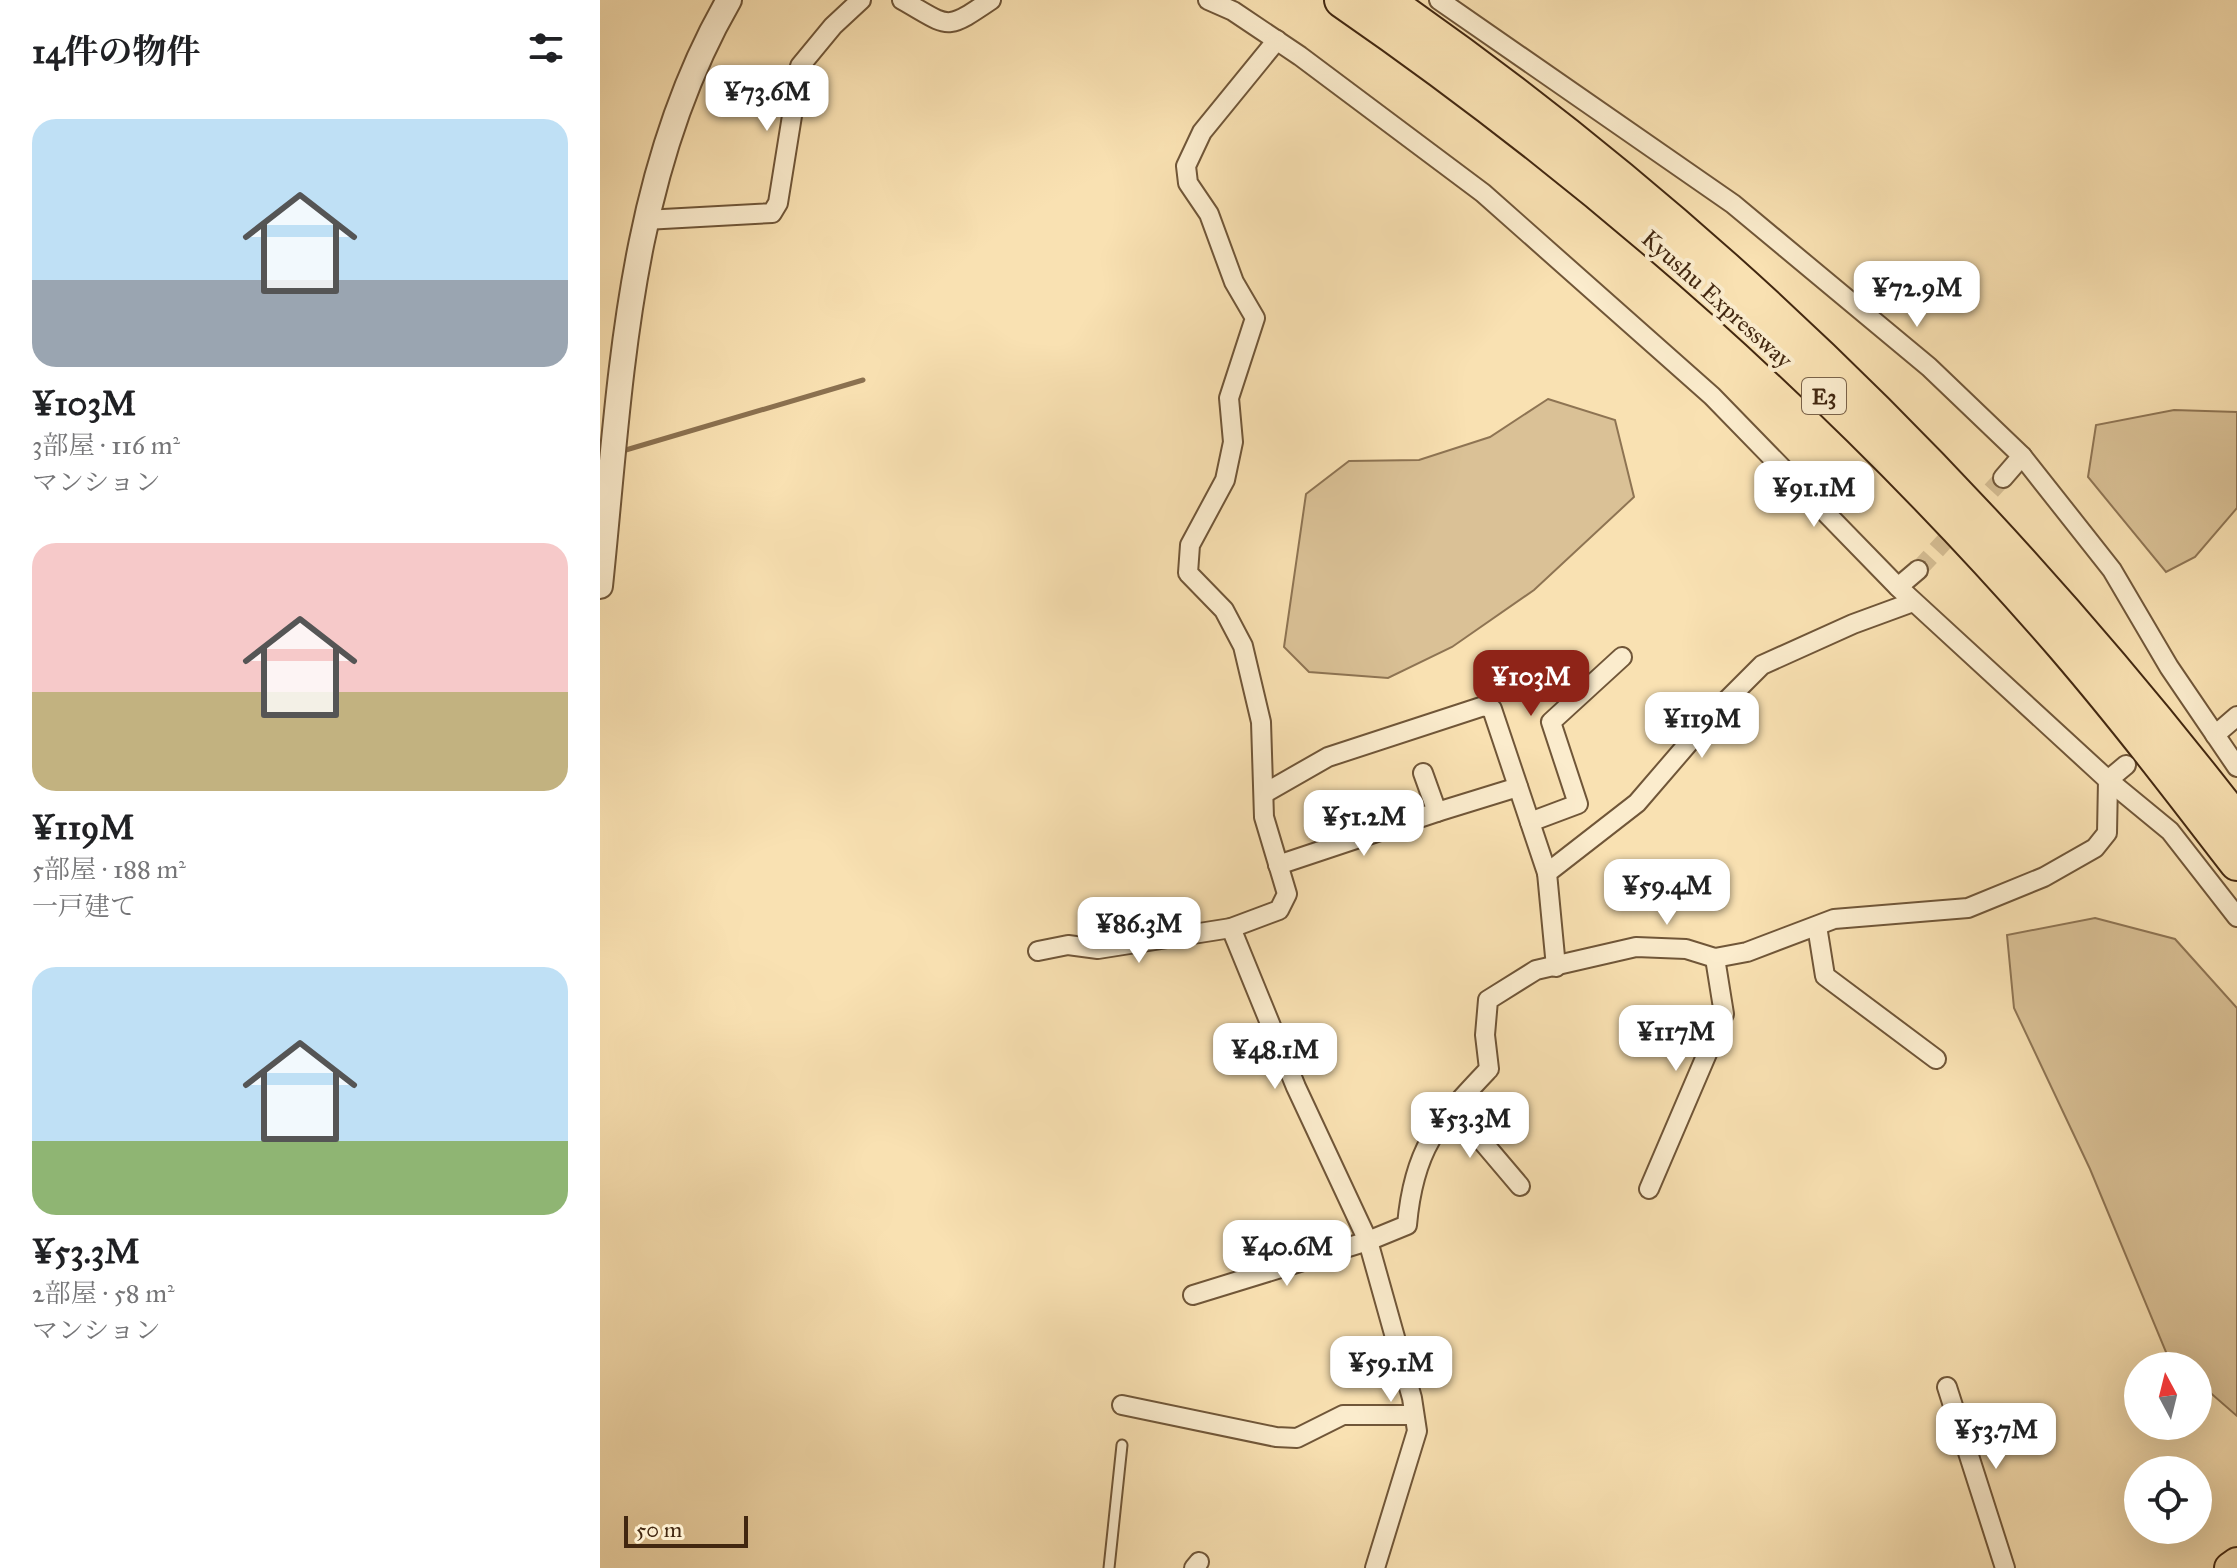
<!DOCTYPE html>
<html lang="ja">
<head>
<meta charset="utf-8">
<style>
	:root { --surface:#fff; --page:#f2f2f2; --text:#202124; --muted:#757577; --accent:#8f2418 }
	body { margin:0; font-family:"IM FELL Great Primer","Noto Serif JP",serif; background:var(--page); color:var(--text); height:100vh; display:flex; flex-direction:column; font-size:30px; white-space:nowrap }
	* { box-sizing:border-box; margin:0 }
	p { font-size:26px; color:var(--muted) }
	.icon { flex:none; width:44px; height:44px; fill:none; stroke:currentColor; stroke-width:2; stroke-linecap:round; stroke-linejoin:round }
	.map { position:relative; flex:1; overflow:hidden }
	.sheet { display:flex; flex-direction:column; background:var(--surface); width:600px }
	.sheet>* { flex:none }
	.needle { width:52px; rotate:353deg }
	.fabs { position:absolute; left:1524px; top:1352px; display:grid; gap:16px }
	.fabs a { display:grid; place-items:center; width:88px; height:88px; border-radius:50%; background:var(--surface); box-shadow:0 8px 32px #0002; font-size:40px }
	.scale { position:absolute; left:24px; bottom:20px; width:124px; box-sizing:border-box; padding-left:8px; border:4px solid #422710; border-top:0; font-size:22px; line-height:28px; white-space:nowrap; color:#422710; -webkit-text-stroke:6px #fbeccd; paint-order:stroke }
	.price { position:absolute; translate:-50% -68px; padding:0 18px; border-radius:16px; background:#fff; color:#222; font-size:26px; line-height:52px; filter:drop-shadow(0 2px 4px #0008) }
	.price::after { content:''; position:absolute; left:50%; top:48px; width:24px; height:18px; margin-left:-12px; background:inherit; clip-path:polygon(0 0,100% 0,50% 100%) }
	.price.current { background:var(--accent); color:#fff }
	ul { padding:0; list-style:none }
	li { display:grid; align-content:center; gap:16px; height:424px; padding:0 32px }
	li span { display:grid; place-items:center; height:248px; border-radius:24px; color:#555 }
	li>.icon { margin-inline-start:auto }
	span .icon { width:144px; height:144px; fill:#fffc; stroke-width:1 }
	li b { font-size:34px }
	h2 { display:flex; justify-content:space-between; align-items:center; height:96px; padding:0 32px; font-size:34px }
	main { display:flex; flex:1; min-height:0 }
	.map>svg:first-child { display:block }
	.green { fill:#dac196; stroke:#8e7453; stroke-width:2 }
	.lines { fill:none; stroke-linecap:round; stroke-linejoin:round }
	.stream { stroke:#8b7150; stroke-width:5 }
	.minor-tunnel { stroke:#d4bc92; stroke-width:18; stroke-dasharray:18 9; stroke-linecap:butt }
	.service-casing { stroke:#705638; stroke-width:13 }
	.minor-casing { stroke:#705638; stroke-width:22 }
	.tertiary-casing { stroke:#705638; stroke-width:28 }
	.trunk-casing { stroke:#422710; stroke-width:34 }
	.motorway-casing { stroke:#422710; stroke-width:38 }
	.service { stroke:#fbeccd; stroke-width:9 }
	.minor { stroke:#fbeccd; stroke-width:18 }
	.tertiary { stroke:#fbeccd; stroke-width:24 }
	.trunk { stroke:#f9e1b2; stroke-width:30 }
	.motorway { stroke:#f9e1b2; stroke-width:34 }
	.labels { text-anchor:middle; dominant-baseline:central; stroke-width:8; stroke-linejoin:round; paint-order:stroke }
	.shield { fill:#fbeccd; stroke:#7a6249; stroke-width:2 }
	.shield-label { font-size:22px; font-weight:bold; fill:#422710 }
	.street-label { font-size:24px; fill:#422710; stroke:#fbeccd }
</style>
</head>
<body>
<main>
<section class="sheet">
<h2>14件の物件<svg class="icon" aria-label="filters" viewBox="0 0 24 24"><path d="M4 7h16M4 17h16"/><circle cx="9" cy="7" r="2"/><circle cx="15" cy="17" r="2"/></svg></h2>
<ul>
<li><span style="background:linear-gradient(#bfe0f5 65%,#9aa5b1 0)"><svg class="icon" aria-label="home" viewBox="0 0 24 24"><path d="M3 11l9-7 9 7M6 9v11h12V9"/></svg></span><div><b>¥103M</b><p>3部屋 · 116 m²</p><p>マンション</p></div></li>
<li><span style="background:linear-gradient(#f6c9c9 60%,#c2b280 0)"><svg class="icon" aria-label="home" viewBox="0 0 24 24"><path d="M3 11l9-7 9 7M6 9v11h12V9"/></svg></span><div><b>¥119M</b><p>5部屋 · 188 m²</p><p>一戸建て</p></div></li>
<li><span style="background:linear-gradient(#bfe0f5 70%,#8fb573 0)"><svg class="icon" aria-label="home" viewBox="0 0 24 24"><path d="M3 11l9-7 9 7M6 9v11h12V9"/></svg></span><div><b>¥53.3M</b><p>2部屋 · 58 m²</p><p>マンション</p></div></li>
</ul>
</section>
<div class="map">
<svg width="1637" height="1568" viewBox="0 0 1637 1568">
	<rect width="100%" height="100%" fill="#f9e1b2"/>
	<filter id="stains"><feTurbulence type="fractalNoise" baseFrequency=".0025" numOctaves="4"/><feColorMatrix values="0 0 0 0 .2 0 0 0 0 .09 0 0 0 0 .02 0 0 0 .5 -.17"/></filter>
	<radialGradient id="worn" r=".72"><stop offset=".6" stop-color="#630" stop-opacity="0"/><stop offset="1" stop-color="#630" stop-opacity=".3"/></radialGradient>
	<g class="green">
		<path d="M948,399L1015,420L1034,497L934,590L852,647L788,678L709,672L684,647L706,494L749,461L819,460L890,437Z"/>
		<path d="M1574,410L1637,412V508L1595,557L1566,572L1488,477L1496,425Z"/>
		<path d="M1495,918L1575,939L1637,1008V1416L1598,1382V1366H1579L1568,1357L1490,1169L1414,1008L1407,935Z"/>
	</g>
	<g class="lines">
		<path class="stream" d="M19,452L263,380"/>
		<path class="minor-tunnel" d="M1318,570L1403,478"/>
		<g class="service-casing">
			<path id="service" d="M509,1568L522,1445"/>
		</g>
		<g class="minor-casing">
			<g id="minor">
				<path d="M302,0C350,27 344,32 391,0"/>
				<path d="M608,0L633,11L700,56L883,193L1112,396L1298,587L1508,780L1570,831L1637,917"/>
				<path d="M839,0L1133,204L1329,367L1422,456L1512,570L1569,667L1637,767"/>
				<path d="M45,220L172,213L178,203L200,66L233,26L261,0"/>
				<path d="M1403,478L1422,456"/>
				<path d="M1298,587L1318,570"/>
				<path d="M1615,735L1637,716"/>
				<path d="M823,773L837,812L918,787"/>
				<path d="M665,793L728,757L884,706L892,709L947,873"/>
				<path d="M930,822L978,804L951,722L1022,657"/>
				<path d="M678,865L837,812"/>
				<path d="M1217,926L1225,976L1336,1059"/>
				<path d="M631,928L696,1087L768,1241L812,1398L817,1431L775,1568"/>
				<path d="M438,951L468,945L498,949L631,928L679,910L687,894L664,817L661,722L643,646L624,610L588,573L590,545L625,480L633,442L629,398L655,318L634,282L609,214L588,183L586,166L602,132L677,40"/>
				<path d="M956,967L947,873L1037,803L1117,710L1162,665L1253,624L1313,602"/>
				<path d="M853,1107L920,1186"/>
				<path d="M1049,1189L1124,1014L1115,958"/>
				<path d="M593,1295L768,1241L807,1225C814,1147 838,1123 889,1069L885,1035L888,1000L936,970L1036,947L1086,949L1115,958L1147,952L1234,919L1368,908L1444,877L1495,848L1507,833L1508,780L1526,765"/>
				<path d="M1347,1387L1405,1568"/>
				<path d="M522,1405L676,1437L697,1438L743,1415H814"/>
				<path d="M594,1568L599,1562"/>
			</g>
		</g>
		<g class="tertiary-casing">
			<path id="tertiary" d="M0,586C21,386 26,178 129,0"/>
		</g>
		<g class="trunk-casing">
			<path id="trunk" d="M1630,1568L1637,1563"/>
		</g>
		<g class="motorway-casing">
			<g id="motorway">
				<path d="M742,0C1007,183 1254,403 1465,647C1525,717 1581,790 1637,863"/>
				<path d="M785,0C1111,226 1395,509 1637,822"/>
			</g>
		</g>
		<use href="#service" class="service"/>
		<use href="#minor" class="minor"/>
		<use href="#tertiary" class="tertiary"/>
		<use href="#trunk" class="trunk"/>
		<use href="#motorway" class="motorway"/>
	</g>
	<g class="labels">
		<rect class="shield" x="1202" y="378" width="44" height="36" rx="6"/>
		<g class="shield-label">
			<text x="1224" y="396">E3</text>
		</g>
		<g class="street-label">
			<text transform="translate(1117 299) rotate(42)">Kyushu Expressway</text>
		</g>
	</g>
	<rect width="100%" height="100%" filter="url(#stains)"/>
	<rect width="100%" height="100%" fill="url(#worn)"/>
</svg>
<div class="fabs">
<a><svg class="needle" viewBox="-14 -14 28 28"><path d="M0-13l5 13h-10z" fill="#e53935"/><path d="M0 13l5-13h-10z" fill="#757577"/></svg></a>
<a><svg class="icon" aria-label="locate" viewBox="0 0 24 24"><circle cx="12" cy="12" r="6"/><path d="M12 2v4M12 18v4M2 12h4M18 12h4"/></svg></a>
</div>
<div class="scale">50 m</div>
<b class="price" style="left:167px;top:133px">¥73.6M</b>
<b class="price" style="left:1317px;top:329px">¥72.9M</b>
<b class="price" style="left:1214px;top:529px">¥91.1M</b>
<b class="price current" style="left:931px;top:718px">¥103M</b>
<b class="price" style="left:1102px;top:760px">¥119M</b>
<b class="price" style="left:764px;top:858px">¥51.2M</b>
<b class="price" style="left:1067px;top:927px">¥59.4M</b>
<b class="price" style="left:539px;top:965px">¥86.3M</b>
<b class="price" style="left:1076px;top:1073px">¥117M</b>
<b class="price" style="left:675px;top:1091px">¥48.1M</b>
<b class="price" style="left:870px;top:1160px">¥53.3M</b>
<b class="price" style="left:687px;top:1288px">¥40.6M</b>
<b class="price" style="left:791px;top:1404px">¥59.1M</b>
<b class="price" style="left:1396px;top:1471px">¥53.7M</b>
</div>
</main>
</body>
</html>
